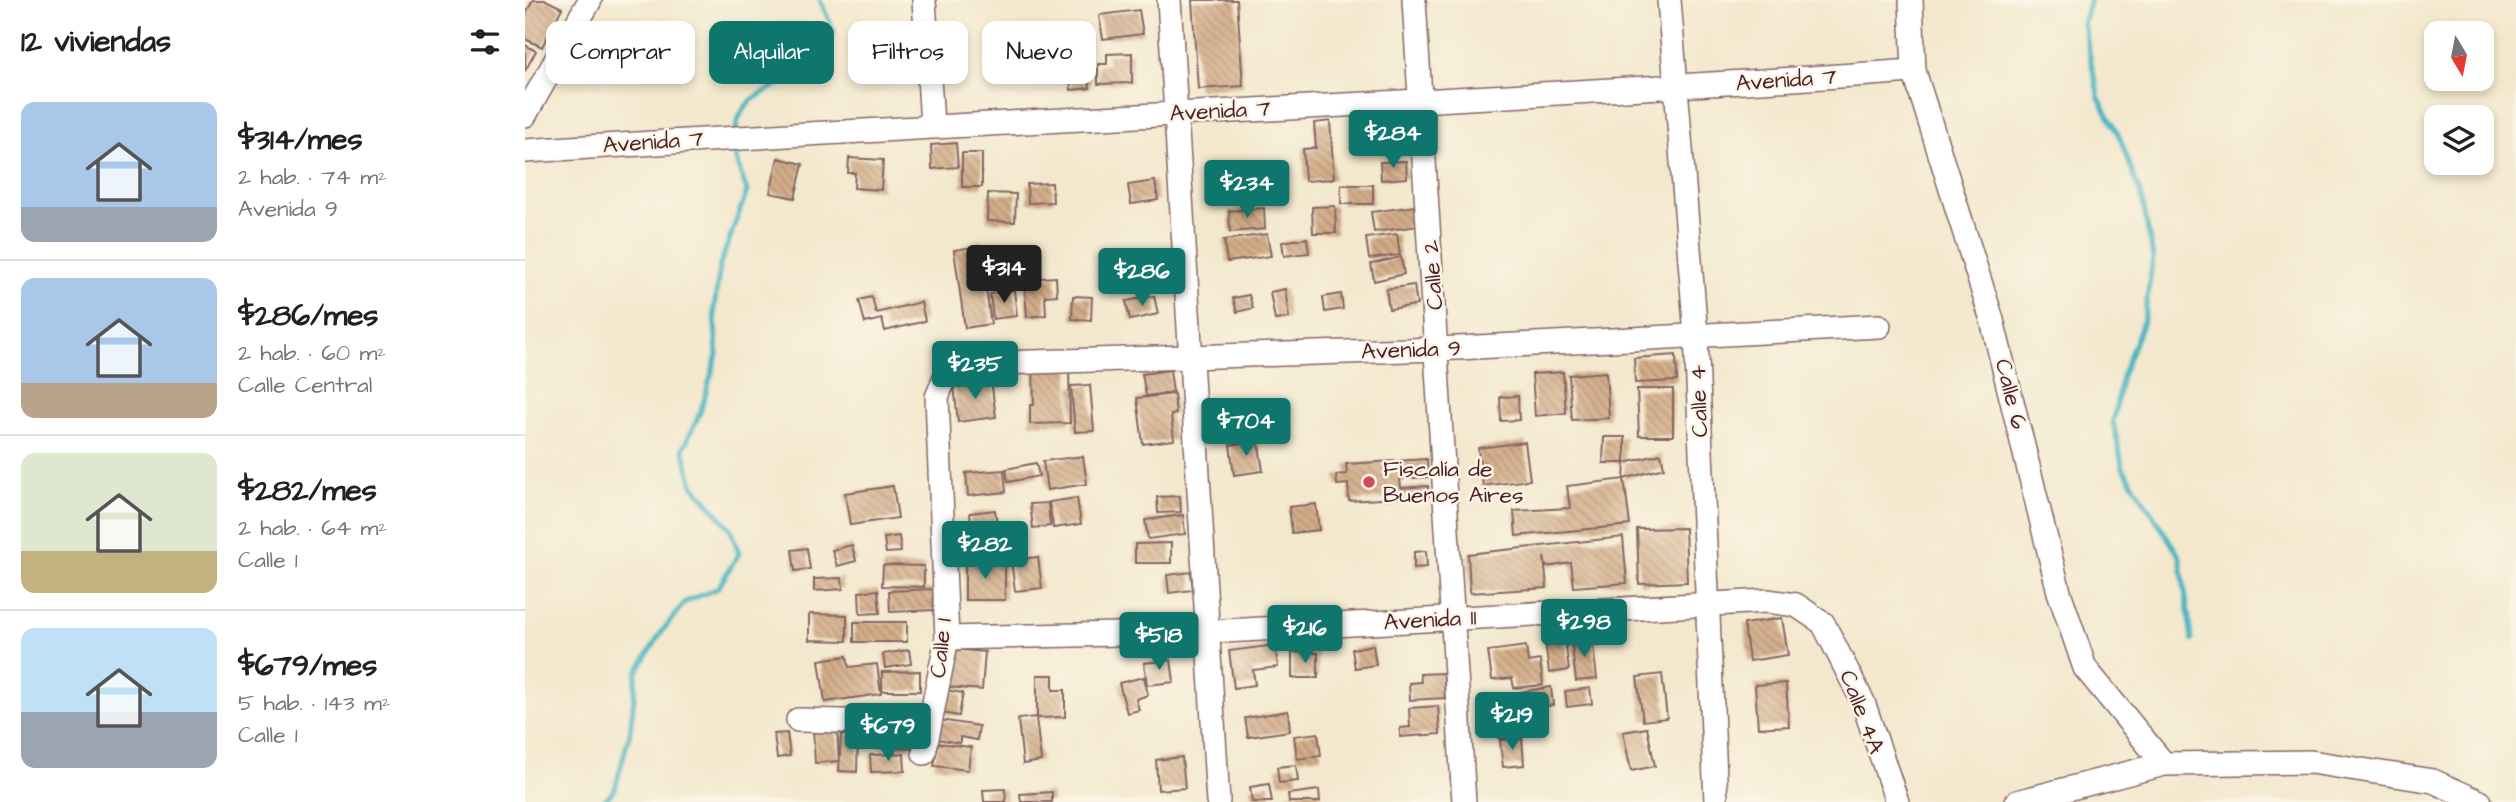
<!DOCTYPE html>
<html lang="es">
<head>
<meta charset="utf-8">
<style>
	:root { --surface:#fff; --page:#f2f2f2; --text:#202124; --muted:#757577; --line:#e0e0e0; --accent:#0f766e }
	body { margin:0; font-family:"Architects Daughter",sans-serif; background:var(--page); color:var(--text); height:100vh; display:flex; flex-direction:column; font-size:26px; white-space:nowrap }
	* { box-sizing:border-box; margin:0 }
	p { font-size:23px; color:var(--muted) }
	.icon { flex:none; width:38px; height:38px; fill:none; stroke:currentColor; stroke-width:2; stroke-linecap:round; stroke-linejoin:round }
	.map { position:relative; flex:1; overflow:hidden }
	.panel { display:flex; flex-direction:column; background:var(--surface); width:525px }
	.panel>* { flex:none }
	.top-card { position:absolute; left:21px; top:21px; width:665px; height:63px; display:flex; gap:14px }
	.needle { width:46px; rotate:170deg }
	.controls { position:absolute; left:1899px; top:21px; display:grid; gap:14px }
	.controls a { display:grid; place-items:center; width:70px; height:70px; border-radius:14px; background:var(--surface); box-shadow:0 4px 10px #0003; font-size:35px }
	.price { position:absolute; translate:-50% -60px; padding:0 16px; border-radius:7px; background:var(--accent); color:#fff; font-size:23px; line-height:46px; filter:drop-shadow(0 2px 4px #0008) }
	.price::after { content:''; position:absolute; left:50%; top:42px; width:21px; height:16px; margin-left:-10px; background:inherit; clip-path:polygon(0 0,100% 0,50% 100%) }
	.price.active { background:#222; color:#fff }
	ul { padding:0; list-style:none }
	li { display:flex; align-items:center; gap:21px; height:175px; padding:0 21px }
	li+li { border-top:2px solid var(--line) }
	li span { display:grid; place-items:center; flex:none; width:196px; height:140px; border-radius:14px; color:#555 }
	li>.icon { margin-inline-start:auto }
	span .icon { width:84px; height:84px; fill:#fffc; stroke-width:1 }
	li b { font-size:30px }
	h2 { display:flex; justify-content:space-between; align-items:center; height:84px; padding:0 21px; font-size:30px }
	.tag { padding:0 24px; border-radius:14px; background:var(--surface); box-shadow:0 4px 10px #0003; font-size:24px; line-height:63px }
	.tag.active { background:var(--accent); color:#fff }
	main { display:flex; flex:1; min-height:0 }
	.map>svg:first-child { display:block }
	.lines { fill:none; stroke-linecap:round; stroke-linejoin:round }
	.stream { stroke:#46b5c1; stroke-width:5 }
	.building { fill:url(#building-back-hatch) }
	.minor-casing { stroke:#856564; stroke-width:26 }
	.minor { stroke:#fff; stroke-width:23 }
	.poi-dot { fill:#d1495b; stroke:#fcf5e5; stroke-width:2.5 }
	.labels { text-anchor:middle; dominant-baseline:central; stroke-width:5; stroke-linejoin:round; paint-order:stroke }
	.street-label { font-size:23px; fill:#4a1f2b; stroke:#fcf5e5 }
	.poi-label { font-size:23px; fill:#4a1f2b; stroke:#fcf5e5; text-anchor:start }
</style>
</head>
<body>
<main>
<section class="panel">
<h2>12 viviendas<svg class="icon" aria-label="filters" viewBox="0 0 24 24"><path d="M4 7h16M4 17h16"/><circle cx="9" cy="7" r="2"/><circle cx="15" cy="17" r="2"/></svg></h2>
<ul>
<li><span style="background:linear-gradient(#a9c7e8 75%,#9aa5b1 0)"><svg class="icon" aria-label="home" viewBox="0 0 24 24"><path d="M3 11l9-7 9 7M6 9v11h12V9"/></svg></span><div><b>$314/mes</b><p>2 hab. · 74 m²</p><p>Avenida 9</p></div></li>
<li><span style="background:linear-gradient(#a9c7e8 75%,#b9a48a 0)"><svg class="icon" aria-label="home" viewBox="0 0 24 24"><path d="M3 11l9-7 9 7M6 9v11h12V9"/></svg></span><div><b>$286/mes</b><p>2 hab. · 60 m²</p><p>Calle Central</p></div></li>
<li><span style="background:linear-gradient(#dfe7d0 70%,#c2b280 0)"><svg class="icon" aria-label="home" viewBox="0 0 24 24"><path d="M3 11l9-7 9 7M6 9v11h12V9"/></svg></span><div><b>$282/mes</b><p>2 hab. · 64 m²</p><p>Calle 1</p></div></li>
<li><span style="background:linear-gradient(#bfe0f5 60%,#9aa5b1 0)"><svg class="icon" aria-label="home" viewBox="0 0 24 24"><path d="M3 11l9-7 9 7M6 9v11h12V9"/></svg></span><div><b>$679/mes</b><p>5 hab. · 143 m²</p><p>Calle 1</p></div></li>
</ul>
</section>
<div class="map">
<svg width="1991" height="802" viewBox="0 0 1991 802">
	<defs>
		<pattern id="building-back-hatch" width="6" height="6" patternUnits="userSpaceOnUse" patternTransform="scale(1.75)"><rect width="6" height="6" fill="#d3ad89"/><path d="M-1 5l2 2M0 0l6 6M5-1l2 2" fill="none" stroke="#ad8c70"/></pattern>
	</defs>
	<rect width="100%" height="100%" fill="#fcf5e5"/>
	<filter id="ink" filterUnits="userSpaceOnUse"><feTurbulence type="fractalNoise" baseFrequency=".0143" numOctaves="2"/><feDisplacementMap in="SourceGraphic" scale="14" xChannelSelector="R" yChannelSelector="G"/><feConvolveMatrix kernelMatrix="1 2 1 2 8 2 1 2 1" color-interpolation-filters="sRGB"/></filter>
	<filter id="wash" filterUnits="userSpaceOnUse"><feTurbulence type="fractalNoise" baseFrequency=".00686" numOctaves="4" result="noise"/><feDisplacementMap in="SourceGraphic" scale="28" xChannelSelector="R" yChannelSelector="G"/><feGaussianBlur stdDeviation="1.57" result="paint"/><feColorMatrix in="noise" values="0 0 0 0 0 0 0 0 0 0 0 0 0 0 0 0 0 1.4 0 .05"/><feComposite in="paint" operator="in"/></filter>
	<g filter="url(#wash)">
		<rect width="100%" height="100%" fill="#f3e8cd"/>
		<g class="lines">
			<g class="stream">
				<path d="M1565,0L1558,24L1574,98L1595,138L1617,198L1628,257L1619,319L1597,376L1588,422L1598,468L1655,557L1667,640"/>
				<path d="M211,133C212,86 273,87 297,57C302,50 305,40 309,32L295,0"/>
				<path d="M78,802L90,789L105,732L112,672L138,630L160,602L193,588L214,553L205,528L168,485L158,449L175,413L192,355L189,309L195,265L222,191L211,160V143"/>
			</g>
		</g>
		<g id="blocks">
			<g class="building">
				<path d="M8,0H21L37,8L17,47L0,39V15Z"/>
				<path d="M667,0H712L718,86L673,89Z"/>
				<path d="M614,10L618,34L578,39L574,15Z"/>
				<path d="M0,45L11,51L0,71Z"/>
				<path d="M607,53V83L573,84V64H582V54Z"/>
				<path d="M563,72L565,88L546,90L545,73Z"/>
				<path d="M805,121L809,179L780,181L778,149L791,148L789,123Z"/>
				<path d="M431,143L433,167L407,169L406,145Z"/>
				<rect x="437" y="153" width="20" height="34"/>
				<path d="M253,158L278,164L270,198L245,193Z"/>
				<path d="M324,158L358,160L356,190L329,188L330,173H323Z"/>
				<path d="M881,161L882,178L856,180L855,162Z"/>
				<path d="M630,181L633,200L606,204L603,185Z"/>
				<path d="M527,183L528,202L503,203L502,184Z"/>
				<rect x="816" y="185" width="32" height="19"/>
				<path d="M463,193L491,194L490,222L462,221Z"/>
				<path d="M810,206L811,233H788L787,207Z"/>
				<path d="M891,206L894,226L849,232L846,212Z"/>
				<path d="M739,208L740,229L705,232L704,211Z"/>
				<path d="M742,234L746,256L702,262L699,240Z"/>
				<path d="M872,234L875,255L844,259L841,238Z"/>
				<path d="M782,238L784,253L759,256L757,242Z"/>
				<path d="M455,246L466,324L440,328L429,250Z"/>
				<path d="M876,257L879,274L849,281L846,264Z"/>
				<path d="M531,277L532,295L520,296L521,315L502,317L499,279Z"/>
				<path d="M889,285L892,305L864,309L861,289Z"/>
				<path d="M760,289L764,318L750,320L745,292Z"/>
				<path d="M489,290L492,316L468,319L465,294Z"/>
				<path d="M816,294L818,309L800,312L798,297Z"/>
				<path d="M724,295L728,308L712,312L708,298Z"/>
				<path d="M548,296L567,297L566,320L547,319Z"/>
				<path d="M629,296L633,314L605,320L601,301Z"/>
				<path d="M347,297L351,313L396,302L400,321L360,331L357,319L340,323L334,300Z"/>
				<path d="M1151,355L1152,381L1110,383L1109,358Z"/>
				<path d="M508,367H544L545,423L505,424V405H509Z"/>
				<path d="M645,370L648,392L621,396L617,374Z"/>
				<path d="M1038,372L1041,413L1010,416L1007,374Z"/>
				<path d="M1081,372L1084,418L1047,420L1044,375Z"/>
				<path d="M466,380L471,417L433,422L429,385Z"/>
				<path d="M565,385L569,431L550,432L546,386Z"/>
				<path d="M1112,389H1148V436H1114Z"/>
				<path d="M649,394L651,414L646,415L649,440L618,444L612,398Z"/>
				<path d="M993,396L994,420L976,421L975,397Z"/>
				<path d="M1079,437H1100V463H1078Z"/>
				<path d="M733,440L738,471L709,475L705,445Z"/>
				<path d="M1000,442L1005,480L958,486L953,448Z"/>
				<path d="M1136,454L1139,468L1099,479L1100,463Z"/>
				<path d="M558,456L562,484L522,490L518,461Z"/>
				<path d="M902,459L903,477L875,479L876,488L903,486L904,496L824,501L823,484L812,485L811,475L822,474L821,464Z"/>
				<path d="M511,463L514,476L483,482L481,469Z"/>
				<path d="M479,470L481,492L443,496L441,473Z"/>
				<path d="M1099,479L1105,525L991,536L989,511L1045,508L1042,486Z"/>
				<path d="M368,486L373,518L325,525L320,493Z"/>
				<path d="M655,496L656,512L633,513L632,497Z"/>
				<path d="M552,498L556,524L528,528L524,502Z"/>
				<path d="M523,503L525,526L508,528L505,504Z"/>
				<path d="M791,504L794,530L767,533L764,507Z"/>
				<path d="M470,510L473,531L447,534L445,513Z"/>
				<path d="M658,515L660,534L623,539L620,520Z"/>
				<path d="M1160,528L1162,582L1114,584L1112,529Z"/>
				<path d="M374,536L376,552L361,553L359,538Z"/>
				<path d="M1098,537L1102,583L1049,587L1046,563L1021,567L1019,557L1022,588L945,593L943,554Z"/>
				<path d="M646,543V563H610V544Z"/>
				<path d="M327,545L331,561L312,566L307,550Z"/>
				<path d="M282,548L285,569L270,571L267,550Z"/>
				<path d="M901,551L902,567L889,568V552Z"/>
				<path d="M513,557L517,588L490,591L486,560Z"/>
				<rect x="440" y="562" width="40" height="38"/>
				<path d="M358,565L399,566V587L357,586Z"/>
				<path d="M666,572L668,590L644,593L642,575Z"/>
				<path d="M317,578L318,589L289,591V579Z"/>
				<path d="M409,589L410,610L365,612L364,591Z"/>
				<path d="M353,590L355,613L335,614L334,592Z"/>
				<path d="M284,614L322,615V641L284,640Z"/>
				<path d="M1257,618L1263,655L1224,661L1219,624Z"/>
				<rect x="329" y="622" width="53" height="20"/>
				<path d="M1039,631L1044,670L1024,673L1019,633Z"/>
				<path d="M1067,636L1072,679L1051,681L1046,639Z"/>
				<path d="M750,645L753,667L728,670L730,685L709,688L704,651Z"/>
				<path d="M848,645L851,665L830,668L827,649Z"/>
				<path d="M1001,646L1003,662L1015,660L1018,685L989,688L987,678L967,680L963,651Z"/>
				<path d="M427,649L460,652L457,690L424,687Z"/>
				<path d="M384,650L386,664L360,668L358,654Z"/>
				<path d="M767,652L793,653V678H767Z"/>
				<path d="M322,656L324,667L352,664L356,694L300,702L294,660Z"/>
				<path d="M646,660L649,682L622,685L619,663Z"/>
				<path d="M395,671V691H357V672Z"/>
				<path d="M919,673L920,698L885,700L884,683L896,682L895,674Z"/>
				<path d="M1137,674L1142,718L1118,721L1112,677Z"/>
				<path d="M512,675H528V690H540V717L512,718Z"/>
				<path d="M619,677L623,695L611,699L614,710L602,713L594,683Z"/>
				<path d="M1261,683L1264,726L1233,728L1230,685Z"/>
				<path d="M1026,687L1028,705L997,710L995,692Z"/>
				<path d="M1065,688L1067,704L1042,707L1040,691Z"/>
				<path d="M420,690L438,693L434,716L416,713Z"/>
				<path d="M913,706L915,734L875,737V728L885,727L884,708Z"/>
				<path d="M996,709L997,736L973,738L971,710Z"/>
				<path d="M763,711L765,731L723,737L720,718Z"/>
				<path d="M511,717L516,761L498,764L493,719Z"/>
				<path d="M415,720L454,726L452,740L435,737V743L412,739Z"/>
				<path d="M312,726L314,761L290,763L288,728Z"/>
				<path d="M352,728L388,730L386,749L351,746Z"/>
				<path d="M1122,728L1130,766L1106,771L1098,732Z"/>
				<path d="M262,733L265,756L252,758L249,734Z"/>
				<path d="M793,733L796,756L772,759L769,736Z"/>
				<path d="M316,735H333L332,772L314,771Z"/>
				<path d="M997,738L999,765L978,767L975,740Z"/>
				<path d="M413,743L446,747L443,770L409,766Z"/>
				<path d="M379,754L380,771L346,772L345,755Z"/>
				<path d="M657,757L660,788L633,790L631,760Z"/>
				<path d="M771,765L773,781L754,783L752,767Z"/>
				<path d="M744,784L747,802H727L725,787Z"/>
				<path d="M480,789L481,802H459L458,790Z"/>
				<path d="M794,790L795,802H764L763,794Z"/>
				<path d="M527,792V802H496L495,794Z"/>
			</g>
		</g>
	</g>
	<g filter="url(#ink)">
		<use href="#blocks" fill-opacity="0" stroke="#856564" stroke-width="2"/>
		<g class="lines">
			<g class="minor-casing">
				<g id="minor">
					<path d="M399,0L407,124"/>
					<path d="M644,0L693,802"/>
					<path d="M889,0L939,802"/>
					<path d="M1144,0L1171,335L1191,802"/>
					<path d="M1386,0L1389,71L1467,320L1534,592L1560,668L1639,764"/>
					<path d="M0,115L65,0"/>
					<path d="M0,151C463,121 926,103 1389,71"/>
					<path d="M422,638L682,632L1242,601L1271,605L1298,623L1338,702L1372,802"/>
					<path d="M273,720L405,723"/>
					<path d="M399,753L422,638L412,397L421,375L445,364L913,349L1354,326"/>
					<path d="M1492,802L1639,764L1786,762L1908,781L1955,802"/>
				</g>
			</g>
			<use href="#minor" class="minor"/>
		</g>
	</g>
	<circle class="poi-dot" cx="844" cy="482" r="7"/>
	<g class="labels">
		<g class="street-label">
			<text transform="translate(1261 80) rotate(-4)">Avenida 7</text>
			<text transform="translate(695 111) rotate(-3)">Avenida 7</text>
			<text transform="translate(128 142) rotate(-4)">Avenida 7</text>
			<text transform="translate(908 275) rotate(-94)">Calle 2</text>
			<text transform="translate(886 350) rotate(-2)">Avenida 9</text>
			<text transform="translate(1486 394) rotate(76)">Calle 6</text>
			<text transform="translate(1174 401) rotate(-92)">Calle 4</text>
			<text transform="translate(905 620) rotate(-3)">Avenida 11</text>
			<text transform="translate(416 648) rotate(-84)">Calle 1</text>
			<text transform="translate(1337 712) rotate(69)">Calle 4A</text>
		</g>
		<g class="poi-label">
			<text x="858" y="469">Fiscalía de<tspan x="858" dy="26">Buenos Aires</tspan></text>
		</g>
	</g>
</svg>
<div class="controls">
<a><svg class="needle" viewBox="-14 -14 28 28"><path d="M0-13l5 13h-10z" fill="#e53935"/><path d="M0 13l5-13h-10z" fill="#757577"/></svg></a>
<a><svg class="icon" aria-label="layers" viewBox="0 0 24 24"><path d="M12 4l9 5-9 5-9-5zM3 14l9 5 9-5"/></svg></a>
</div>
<b class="price" style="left:868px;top:170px">$284</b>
<b class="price" style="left:722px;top:220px">$234</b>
<b class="price active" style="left:479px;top:305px">$314</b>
<b class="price" style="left:617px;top:308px">$286</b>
<b class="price" style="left:450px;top:401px">$235</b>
<b class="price" style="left:721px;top:458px">$704</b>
<b class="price" style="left:460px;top:581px">$282</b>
<b class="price" style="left:1059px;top:659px">$298</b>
<b class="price" style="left:780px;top:665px">$216</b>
<b class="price" style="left:634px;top:672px">$518</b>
<b class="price" style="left:987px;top:752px">$219</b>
<b class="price" style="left:363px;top:763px">$679</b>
<div class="top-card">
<a class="tag">Comprar</a>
<a class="tag active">Alquilar</a>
<a class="tag">Filtros</a>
<a class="tag">Nuevo</a>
</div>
</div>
</main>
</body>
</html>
